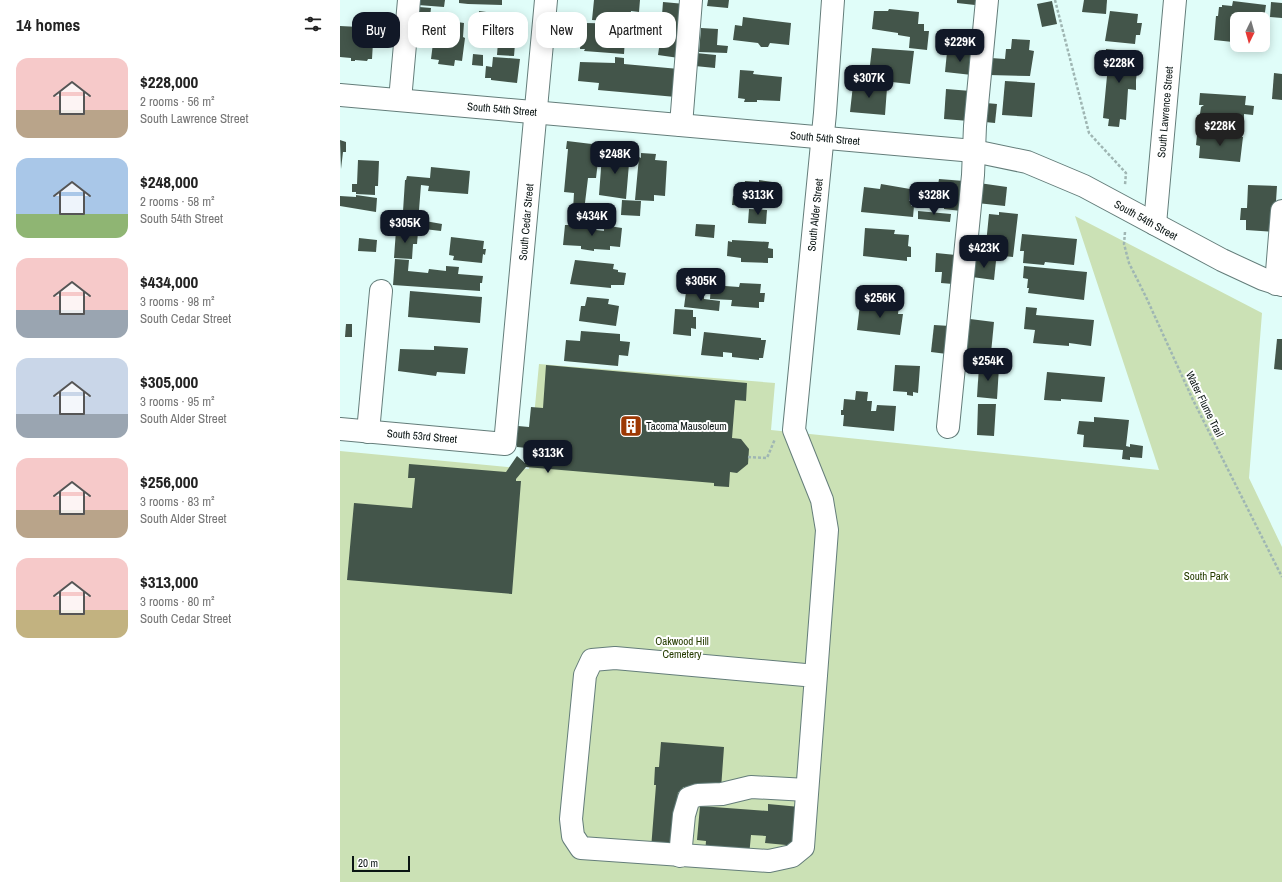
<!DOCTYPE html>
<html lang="en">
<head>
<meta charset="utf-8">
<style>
	:root { --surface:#fff; --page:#f6f6f6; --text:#222; --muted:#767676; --accent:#111827 }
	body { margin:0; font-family:"Archivo Narrow",sans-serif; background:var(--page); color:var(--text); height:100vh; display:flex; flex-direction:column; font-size:15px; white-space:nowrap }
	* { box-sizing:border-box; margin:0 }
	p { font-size:13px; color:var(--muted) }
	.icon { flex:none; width:22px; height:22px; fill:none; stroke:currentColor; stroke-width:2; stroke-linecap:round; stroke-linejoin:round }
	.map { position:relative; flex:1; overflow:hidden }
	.details { display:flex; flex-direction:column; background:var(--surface); width:340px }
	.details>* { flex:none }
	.hud { position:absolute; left:12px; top:12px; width:380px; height:36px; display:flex; gap:8px }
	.needle { width:26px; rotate:185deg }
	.tools { position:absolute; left:890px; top:12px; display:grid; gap:8px }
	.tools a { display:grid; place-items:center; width:40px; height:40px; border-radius:8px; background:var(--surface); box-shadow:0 2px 10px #0003; font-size:20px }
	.scale { position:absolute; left:12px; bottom:10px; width:58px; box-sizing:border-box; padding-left:4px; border:2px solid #0b1514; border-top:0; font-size:11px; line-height:14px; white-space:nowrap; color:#0b1514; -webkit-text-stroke:3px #fff; paint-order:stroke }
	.price { position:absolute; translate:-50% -34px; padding:0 9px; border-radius:8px; background:var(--accent); color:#fff; font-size:13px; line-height:26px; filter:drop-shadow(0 1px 2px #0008) }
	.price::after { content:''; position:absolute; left:50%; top:24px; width:12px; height:9px; margin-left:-6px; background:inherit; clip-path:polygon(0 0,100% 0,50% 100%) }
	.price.selected { background:#222; color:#fff }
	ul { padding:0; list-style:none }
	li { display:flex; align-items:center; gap:12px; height:100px; padding:0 16px }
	li span { display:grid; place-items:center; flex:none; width:112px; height:80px; border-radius:12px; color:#555 }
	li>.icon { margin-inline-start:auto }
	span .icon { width:48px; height:48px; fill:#fffc; stroke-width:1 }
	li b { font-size:17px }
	h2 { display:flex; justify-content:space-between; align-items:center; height:48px; padding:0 16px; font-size:17px }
	.chip { padding:0 14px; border-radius:12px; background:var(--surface); box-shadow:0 2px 10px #0003; font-size:14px; line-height:36px }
	.chip.selected { background:var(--accent); color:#fff }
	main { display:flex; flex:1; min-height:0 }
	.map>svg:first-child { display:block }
	.green { fill:#cbe1b5 }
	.building { fill:#43554a }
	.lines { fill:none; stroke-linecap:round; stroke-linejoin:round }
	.minor-casing { stroke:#647d7a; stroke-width:24 }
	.path { stroke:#9fb6b3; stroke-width:2.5; stroke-dasharray:3 2; stroke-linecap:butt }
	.minor { stroke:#fff; stroke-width:22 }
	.labels { text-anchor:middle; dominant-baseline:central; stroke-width:4; stroke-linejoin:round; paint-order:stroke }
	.street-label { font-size:11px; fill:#0b1514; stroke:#fff }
	.poi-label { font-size:11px; fill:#0b1514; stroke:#fff; text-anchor:start }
	.park-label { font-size:11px; fill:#263c00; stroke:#fff }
</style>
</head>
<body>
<main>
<section class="details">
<h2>14 homes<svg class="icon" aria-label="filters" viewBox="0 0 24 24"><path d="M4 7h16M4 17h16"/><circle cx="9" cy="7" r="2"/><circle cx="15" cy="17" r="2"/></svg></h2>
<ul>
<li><span style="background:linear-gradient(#f6c9c9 65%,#b9a48a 0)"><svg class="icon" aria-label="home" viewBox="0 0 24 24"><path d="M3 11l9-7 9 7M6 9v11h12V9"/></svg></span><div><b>$228,000</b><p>2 rooms · 56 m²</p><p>South Lawrence Street</p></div></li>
<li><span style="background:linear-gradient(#a9c7e8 70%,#8fb573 0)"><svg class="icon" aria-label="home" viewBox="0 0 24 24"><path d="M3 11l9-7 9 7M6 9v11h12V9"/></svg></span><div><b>$248,000</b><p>2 rooms · 58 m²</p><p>South 54th Street</p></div></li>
<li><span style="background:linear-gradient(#f6c9c9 65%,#9aa5b1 0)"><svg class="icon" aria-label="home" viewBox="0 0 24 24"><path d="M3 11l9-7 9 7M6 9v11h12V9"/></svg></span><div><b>$434,000</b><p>3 rooms · 98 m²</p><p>South Cedar Street</p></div></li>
<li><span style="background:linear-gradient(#c9d6e8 70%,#9aa5b1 0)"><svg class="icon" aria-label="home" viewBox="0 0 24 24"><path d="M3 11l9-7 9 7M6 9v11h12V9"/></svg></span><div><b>$305,000</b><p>3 rooms · 95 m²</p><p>South Alder Street</p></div></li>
<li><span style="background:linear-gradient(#f6c9c9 65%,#b9a48a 0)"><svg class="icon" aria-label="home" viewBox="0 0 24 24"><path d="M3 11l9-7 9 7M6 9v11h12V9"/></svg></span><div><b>$256,000</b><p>3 rooms · 83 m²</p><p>South Alder Street</p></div></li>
<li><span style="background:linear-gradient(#f6c9c9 65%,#c2b280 0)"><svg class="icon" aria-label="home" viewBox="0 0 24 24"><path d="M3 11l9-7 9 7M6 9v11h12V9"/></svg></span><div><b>$313,000</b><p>3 rooms · 80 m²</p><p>South Cedar Street</p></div></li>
</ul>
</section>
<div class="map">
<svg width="942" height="882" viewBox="0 0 942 882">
	<rect width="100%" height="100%" fill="#e0fdf9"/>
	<path class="green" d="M735,216L922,313L909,478L942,547V882H0V451L189,469L199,364L435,383L431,430L819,470Z"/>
	<g class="building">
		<path d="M79,0H105L104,7L78,5Z"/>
		<path d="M119,0H162V5L128,4L119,3Z"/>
		<path d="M254,0H300L299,12L291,11L290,22L252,20Z"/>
		<path d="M368,0H389L388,8L367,6Z"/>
		<path d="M617,0H635V5L617,3Z"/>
		<path d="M744,0H767L766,14L742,12Z"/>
		<path d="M712,1L717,24L702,27L697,4Z"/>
		<path d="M893,1L926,5L924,19H929V25H923V19H897V38H894L893,42L874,40L876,16H878L879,7H882V5L892,6Z"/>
		<path d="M323,2L345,4L339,58L318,55L320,41L314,40L316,26L320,27L321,23H314L315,14L322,15Z"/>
		<path d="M931,2L942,3V18L930,17Z"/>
		<path d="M79,7L91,8L89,26L77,25Z"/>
		<path d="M549,9L579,12L578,24H584V31H589L587,50L569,48L570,37L558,35V33L532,29L534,11H548Z"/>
		<path d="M139,11L182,17L181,30L176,29L175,40L138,37Z"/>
		<path d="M770,11L798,14L797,23H802L800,35H796L795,44L765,41Z"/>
		<path d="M403,17L451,23L449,45L430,43L428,47H421L418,43L393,40L395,25L402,26Z"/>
		<path d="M104,20L124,23L123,37L125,38L122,61L115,60L114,66L98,64L99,60L91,59L94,35L102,36Z"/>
		<path d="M246,23L291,24L290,40L285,39L284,54L244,51L245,49H240L241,35H245Z"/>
		<path d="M0,26L19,27L18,36L29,37V42H33L32,59H28L27,61L15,60V61H11V58L0,57Z"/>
		<path d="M361,28L378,29L377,45L388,46L387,53L359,52Z"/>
		<path d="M923,28L926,29L924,44H923Z"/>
		<path d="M672,39L690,40L689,50L694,51L690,76L649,75L651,58L665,59L666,49H671Z"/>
		<path d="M158,42L175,44L174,56L157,55Z"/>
		<path d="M532,48L574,51L570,84L533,80L534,65H530Z"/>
		<path d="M766,49L798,52L797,61H800V64H798L796,80L788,79L796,80V90L788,89L786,120L780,119L779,127L768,126L769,119L763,118L767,76H764Z"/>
		<path d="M607,52L634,54L632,75L605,72Z"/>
		<path d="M356,53L376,55L375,68L355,66Z"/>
		<path d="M133,54L143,55V66L132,65Z"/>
		<path d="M153,57L180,59L177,83L151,80V78H145L146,66L152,67Z"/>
		<path d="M275,57L284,58V64L339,69L336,97L258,90L259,83L238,81L240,62L275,63Z"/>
		<path d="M400,70L414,71L413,74L442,77L440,101L417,100V102H404L405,99L398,98Z"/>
		<path d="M934,73L942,74V100L932,99Z"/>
		<path d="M521,81L531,82V83L536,84V87L547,88L545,115L510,112L513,85L521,86Z"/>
		<path d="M665,81L695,83L692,117L662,115Z"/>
		<path d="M606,89L631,91L629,121L604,119Z"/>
		<path d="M860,93L906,96L905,105L914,106L913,115L904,114V122L863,118L860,114L861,107L864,105H859Z"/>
		<path d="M646,103L657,104L655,123L645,122Z"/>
		<path d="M862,133L903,137L900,162L859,158L860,146L856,145L857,135H862Z"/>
		<path d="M0,140L6,142V152H3L1,169Z"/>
		<path d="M227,141L260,145L256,178H248L244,211L233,210L234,193L224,192L228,149H226Z"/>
		<path d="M271,151L290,152L286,199L259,195L262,155L271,156Z"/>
		<path d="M301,153L316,154L315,160L327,161L325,196L314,195V201L295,200L299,157L301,158Z"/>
		<path d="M18,160L39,161L38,186H35V195L16,194V192H12V184H17Z"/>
		<path d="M91,167L130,171L128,194L88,191L89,186L81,185L79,210H81L80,229L62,227L65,180H66L67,176L90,178Z"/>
		<path d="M599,179L624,181L621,211L604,209V207L592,206L593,203H590L591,184L598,185Z"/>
		<path d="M419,180L439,183L437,203L416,200L415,207L392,205L393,196L397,197L398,185L404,186L405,181L419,182Z"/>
		<path d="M639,183L667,187L665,206L637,203Z"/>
		<path d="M541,184L570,189L569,201H571V206H574L573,217L521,212L524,187L540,189Z"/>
		<path d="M908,185L937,186L934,232L906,230V220H900L901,208H907Z"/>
		<path d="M16,195L37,198L36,212L0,206V196L16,197Z"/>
		<path d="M282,200L301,201L300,216L281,215Z"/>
		<path d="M409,209L427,210L426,224L408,223Z"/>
		<path d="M578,211L611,214L610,222L578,219Z"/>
		<path d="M659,212L678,214L673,257L645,254L649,214L659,215Z"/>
		<path d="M85,221L102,224L101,231L84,229Z"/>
		<path d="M243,222L257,224L256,230L264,231V228H269V226L282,228L280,247L270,246V250L254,249V251L241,249V246L223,245L225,225H243Z"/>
		<path d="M356,224L375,225L374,238L355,236Z"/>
		<path d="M525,228L555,230L554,234L569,235L568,246L571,247V257H567V261L523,256Z"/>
		<path d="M56,230L78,232L77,244H73L72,259L54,258Z"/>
		<path d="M682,234L737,239L734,265L705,262L704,265L683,263L684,251H680Z"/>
		<path d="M111,237L144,241L143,249H146L145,255L143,254L142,263L113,260L114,256L109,255Z"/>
		<path d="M19,238L37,240L36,252L18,251Z"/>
		<path d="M392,240L429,242L428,248L433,249V258H428V263L401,262V258L387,256L388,241L392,242Z"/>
		<path d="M596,253L616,255L613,284L601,283L602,272H595Z"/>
		<path d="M55,259L69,260L68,271L88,273L89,269L106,271V266L119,267L118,274L143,276L142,283H140V291L53,285Z"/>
		<path d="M634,259L656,261L654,280L632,277Z"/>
		<path d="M235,260L274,264L273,269L278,270V272L286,273L284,285H271V288L230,284Z"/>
		<path d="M684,266L747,272L744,300L688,293L689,288H687L688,279L683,278Z"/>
		<path d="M400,283L421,284L420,293H425L424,302H419V308L391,306L392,300L370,299L371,285L399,287Z"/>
		<path d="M70,291L142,297L140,323L68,317Z"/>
		<path d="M357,291H362L361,294L364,295V299L380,301L379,311L344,307L346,292L357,293Z"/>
		<path d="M247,297L269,299L268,304L279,306L276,326L239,321L241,306H245Z"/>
		<path d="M526,302L559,306L558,314H563L560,335L517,330L520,304L526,305Z"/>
		<path d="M686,307L697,308L696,315L754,320L751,346L729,343V346L693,343L695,330L684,329Z"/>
		<path d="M335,309L353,310V317H356V329L351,328V336L333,334Z"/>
		<path d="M630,319L654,322L651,353L627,350Z"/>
		<path d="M6,324H12V337H5Z"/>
		<path d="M594,325L610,326L607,354L591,352Z"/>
		<path d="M241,331L280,334V341L290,342L288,356L279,355L278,366L224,361L226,340L240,341Z"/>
		<path d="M364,332L421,338V340H426L423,358H419V360L392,357V353L383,352V357L361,355Z"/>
		<path d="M937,339H942V370L934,369Z"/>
		<path d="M94,346L128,348L125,374L97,372L96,376L58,371L60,349L94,350Z"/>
		<path d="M206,365L407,383L406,401L395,400L392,438L401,439L409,449L408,464L397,473L390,472L389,487L374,486V483L186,467L176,479V481H181L172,594L7,580L14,503L72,508L75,478H68L69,464L166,472L177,456L185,463L187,448L177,447V444L167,443L169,428L178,429V426L189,427L191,407L203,408Z"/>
		<path d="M555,365L580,366L578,393L573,392V396L567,395V392L553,391Z"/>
		<path d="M639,366L659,367L657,399L637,397Z"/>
		<path d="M707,372L765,377L762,402L721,399V401L704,400Z"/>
		<path d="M516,391L528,392L527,401H532L531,411H536L537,405L556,406L554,431L503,426L504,415H501V410H503L504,399L515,400Z"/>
		<path d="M638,404H656L654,436L637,435Z"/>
		<path d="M754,417L789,420L786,446L790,447V444L803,446L802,458L790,457V460L782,459L783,450L743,447L744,435L737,434L739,421L754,422Z"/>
		<path d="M321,742L384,747L381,789L343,787L342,793L338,792L334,851L311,849L316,785H314L315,767H319Z"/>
		<path d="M428,804L460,807L457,846L425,843L426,836L411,835L409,856L365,854L366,841L357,840L360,806L428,811Z"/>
	</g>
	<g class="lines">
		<g class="minor-casing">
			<g id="minor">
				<path d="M0,95L634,151L687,162L744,186L882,260L923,279L942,285"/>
				<path d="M60,100L69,0"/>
				<path d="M341,125L351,0"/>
				<path d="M815,224L835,0"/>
				<path d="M936,284L942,211"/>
				<path d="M608,427L633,175L635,126L647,0"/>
				<path d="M0,429L165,444L206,0"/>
				<path d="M28,432L41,291"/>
				<path d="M476,676L275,658L252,660L245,675L231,819L233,836L241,848L429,861L452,856L463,847L487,530L482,500L454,430L485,113L493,0"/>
				<path d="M340,856L344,815L349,798L358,795L382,794L411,787L467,790"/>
			</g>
		</g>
		<g class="path">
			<path d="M715,0L749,133L786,173L785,185"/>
			<path d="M785,232L784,244L789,263L806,297L853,400L942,577"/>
			<path d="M408,457L427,458L435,439"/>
		</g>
		<use href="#minor" class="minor"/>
	</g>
	<defs>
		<g id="building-square" transform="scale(1.15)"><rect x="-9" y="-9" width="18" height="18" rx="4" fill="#9d3804" stroke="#fff"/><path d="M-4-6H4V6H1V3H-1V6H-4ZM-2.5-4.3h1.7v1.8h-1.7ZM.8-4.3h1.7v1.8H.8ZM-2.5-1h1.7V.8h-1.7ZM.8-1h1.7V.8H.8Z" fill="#fff"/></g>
	</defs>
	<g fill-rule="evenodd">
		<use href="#building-square" x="291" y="426"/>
	</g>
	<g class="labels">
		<g class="street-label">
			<text transform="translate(162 109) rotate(5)">South 54th Street</text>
			<text transform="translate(825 112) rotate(-85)">South Lawrence Street</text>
			<text transform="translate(485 138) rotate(5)">South 54th Street</text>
			<text transform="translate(475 215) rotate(-84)">South Alder Street</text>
			<text transform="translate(806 220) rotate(29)">South 54th Street</text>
			<text transform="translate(186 222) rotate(-85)">South Cedar Street</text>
			<text transform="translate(865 404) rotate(64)">Water Flume Trail</text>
			<text transform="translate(82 436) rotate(5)">South 53rd Street</text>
		</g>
		<g class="poi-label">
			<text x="306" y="426">Tacoma Mausoleum</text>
		</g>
		<g class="park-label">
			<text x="866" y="576">South Park</text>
			<text x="342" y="641">Oakwood Hill<tspan x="342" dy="13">Cemetery</tspan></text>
		</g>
	</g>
</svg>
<div class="tools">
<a><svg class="needle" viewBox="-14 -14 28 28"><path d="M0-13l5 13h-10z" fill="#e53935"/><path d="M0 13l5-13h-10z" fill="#767676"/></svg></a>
</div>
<div class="scale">20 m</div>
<b class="price" style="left:620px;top:63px">$229K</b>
<b class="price" style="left:779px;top:84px">$228K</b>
<b class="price" style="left:529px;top:99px">$307K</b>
<b class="price selected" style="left:880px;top:147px">$228K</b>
<b class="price" style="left:275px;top:175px">$248K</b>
<b class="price" style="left:418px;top:216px">$313K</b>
<b class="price" style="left:594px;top:216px">$328K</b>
<b class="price" style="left:252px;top:237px">$434K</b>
<b class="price" style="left:65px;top:244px">$305K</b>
<b class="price" style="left:644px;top:269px">$423K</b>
<b class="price" style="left:361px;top:302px">$305K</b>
<b class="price" style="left:540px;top:319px">$256K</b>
<b class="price" style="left:648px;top:382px">$254K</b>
<b class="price" style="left:208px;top:474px">$313K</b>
<div class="hud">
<a class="chip selected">Buy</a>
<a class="chip">Rent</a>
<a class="chip">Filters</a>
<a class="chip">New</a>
<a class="chip">Apartment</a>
</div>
</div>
</main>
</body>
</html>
